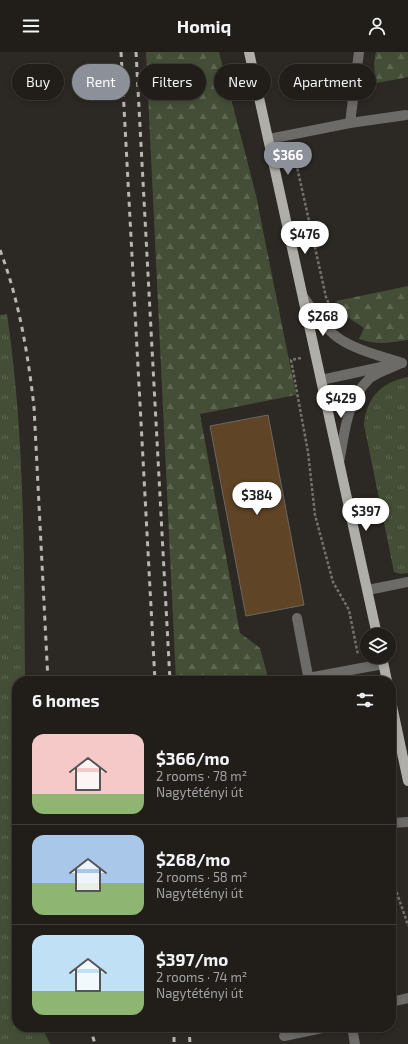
<!DOCTYPE html>
<html lang="en">
<head>
<meta charset="utf-8">
<style>
	:root { --surface:#211e1a; --page:#2d2b27; --text:#f1f3f6; --muted:#a2a2a2; --line:#3e3c39; --accent:#8c9099 }
	body { margin:0; font-family:"Exo 2",sans-serif; background:var(--page); color:var(--text); height:100vh; display:flex; flex-direction:column; font-size:15px; white-space:nowrap }
	* { box-sizing:border-box; margin:0 }
	p { font-size:13px; color:var(--muted) }
	.icon { flex:none; width:22px; height:22px; fill:none; stroke:currentColor; stroke-width:2; stroke-linecap:round; stroke-linejoin:round }
	.map { position:relative; flex:1; overflow:hidden }
	.panel { position:absolute; left:12px; top:624px; width:384px; height:356px; display:flex; flex-direction:column; background:var(--surface); border-radius:16px; box-shadow:0 2px 6px #0003,0 0 0 1px var(--line) }
	.panel>* { flex:none }
	.banner { position:absolute; left:12px; top:12px; width:384px; height:36px; display:flex; gap:8px }
	.fabs { position:absolute; left:360px; top:576px; display:grid; gap:8px }
	.fabs a { display:grid; place-items:center; width:36px; height:36px; border-radius:50%; background:var(--surface); box-shadow:0 2px 6px #0003,0 0 0 1px var(--line); font-size:20px }
	.price { position:absolute; translate:-50% -34px; padding:0 9px; border-radius:14px; background:#fff; color:#222; font-size:13px; line-height:26px; filter:drop-shadow(0 1px 2px #0008) }
	.price::after { content:''; position:absolute; left:50%; top:24px; width:12px; height:9px; margin-left:-6px; background:inherit; clip-path:polygon(0 0,100% 0,50% 100%) }
	.price.active { background:var(--accent); color:#fff }
	ul { padding:0; list-style:none }
	li { display:flex; align-items:center; gap:12px; height:100px; padding:0 20px }
	li+li { border-top:1px solid var(--line) }
	li span { display:grid; place-items:center; flex:none; width:112px; height:80px; border-radius:12px; color:#555 }
	li>.icon { margin-inline-start:auto }
	span .icon { width:48px; height:48px; fill:#fffc; stroke-width:1 }
	li b { font-size:17px }
	h2 { display:flex; justify-content:space-between; align-items:center; height:48px; padding:0 20px; font-size:17px }
	.tag { padding:0 14px; border-radius:18px; background:var(--surface); box-shadow:0 2px 6px #0003,0 0 0 1px var(--line); font-size:14px; line-height:36px }
	.tag.active { background:var(--accent); color:#fff }
	header { display:flex; justify-content:space-between; align-items:center; height:52px; padding:0 20px; background:var(--surface); font-size:18px; font-weight:700 }
	.map>svg:first-child { display:block }
	.grass { fill:url(#grass-tufts) }
	.forest { fill:url(#forest-firs) }
	.building { fill:#5f4426; stroke:#6d6863 }
	.lines { fill:none; stroke-linecap:round; stroke-linejoin:round }
	.path { stroke:#74706c; stroke-width:2.5; stroke-dasharray:3 2; stroke-linecap:butt }
	.minor { stroke:#6c6b68; stroke-width:10 }
	.major { stroke:#b0aea8; stroke-width:10 }
	.rail { stroke:#b8b5b2; stroke-width:3; stroke-dasharray:5 5; stroke-linecap:butt }
</style>
</head>
<body>
<header><svg class="icon" aria-label="menu" viewBox="0 0 24 24"><path d="M4 6h16M4 12h16M4 18h16"/></svg>Homiq<svg class="icon" aria-label="person" viewBox="0 0 24 24"><circle cx="12" cy="8" r="4"/><path d="M4 21q1-7 8-7t8 7"/></svg></header>
<div class="map">
<svg width="408" height="992" viewBox="0 0 408 992">
	<defs>
		<pattern id="grass-tufts" width="24" height="20" patternUnits="userSpaceOnUse"><rect width="24" height="20" fill="#444e36"/><path d="M3 7l-1-3M5 7V3M7 7l1-3M15 17l-1-3M17 17v-4M19 17l1-3" fill="none" stroke="#5e6752"/></pattern>
		<pattern id="forest-firs" width="22" height="20" patternUnits="userSpaceOnUse"><rect width="22" height="20" fill="#444e36"/><path d="M5 1l3.5 6h-7zM16 11l3.5 6h-7z" fill="#5e6752"/></pattern>
	</defs>
	<rect width="100%" height="100%" fill="#2c2823"/>
	<g class="grass">
		<path d="M7,262C25,383 24,507 25,629H17V975H42L50,992H0V263Z"/>
		<path d="M408,325V521L401,522L394,520L364,373C366,346 381,330 408,325Z"/>
	</g>
	<g class="forest">
		<path d="M146,0H219L256,143L296,343L200,362L240,581L260,596L269,629H176Z"/>
		<path d="M376,0H408V25L377,31C374,20 373,11 376,0Z"/>
		<path d="M408,234V288C390,291 376,293 359,287L364,276L343,262L336,249Z"/>
	</g>
	<path class="building" d="M268,363L304,553L246,564L210,374Z"/>
	<g class="lines">
		<g class="path">
			<path d="M293,97L326,245L329,252"/>
			<path d="M301,306L291,308L308,400L315,463L333,530L349,558L358,603"/>
			<path d="M391,821C395,839 403,856 408,874"/>
		</g>
		<g class="minor">
			<path d="M350,71L359,0"/>
			<path d="M269,87L350,71L406,63"/>
			<path d="M304,246C315,261 327,280 343,289C361,300 382,304 402,311"/>
			<path d="M321,328L386,314"/>
			<path d="M339,410C345,381 346,349 369,327C375,321 393,315 402,311"/>
			<path d="M368,538L408,530"/>
			<path d="M297,566L309,629"/>
			<path d="M308,626L383,612"/>
			<path d="M391,771L408,770"/>
			<path d="M391,950L408,946"/>
			<path d="M352,975L355,992"/>
			<path d="M284,984L327,975"/>
		</g>
		<g class="major">
			<path d="M249,0L377,583"/>
			<path d="M382,605L387,629"/>
			<path d="M391,649L408,729"/>
		</g>
		<g class="rail">
			<path d="M121,0L155,629"/>
			<path d="M136,0L170,629"/>
			<path d="M0,198C19,248 28,302 34,355L48,629"/>
			<path d="M90,975L95,992"/>
			<path d="M174,975V992"/>
			<path d="M189,975L190,992"/>
		</g>
	</g>
</svg>
<div class="fabs">
<a><svg class="icon" aria-label="layers" viewBox="0 0 24 24"><path d="M12 4l9 5-9 5-9-5zM3 14l9 5 9-5"/></svg></a>
</div>
<b class="price active" style="left:288px;top:124px">$366</b>
<b class="price" style="left:305px;top:203px">$476</b>
<b class="price" style="left:323px;top:285px">$268</b>
<b class="price" style="left:341px;top:367px">$429</b>
<b class="price" style="left:257px;top:464px">$384</b>
<b class="price" style="left:366px;top:480px">$397</b>
<div class="banner">
<a class="tag">Buy</a>
<a class="tag active">Rent</a>
<a class="tag">Filters</a>
<a class="tag">New</a>
<a class="tag">Apartment</a>
</div>
<section class="panel">
<h2>6 homes<svg class="icon" aria-label="filters" viewBox="0 0 24 24"><path d="M4 7h16M4 17h16"/><circle cx="9" cy="7" r="2"/><circle cx="15" cy="17" r="2"/></svg></h2>
<ul>
<li><span style="background:linear-gradient(#f6c9c9 75%,#8fb573 0)"><svg class="icon" aria-label="home" viewBox="0 0 24 24"><path d="M3 11l9-7 9 7M6 9v11h12V9"/></svg></span><div><b>$366/mo</b><p>2 rooms · 78 m²</p><p>Nagytétényi út</p></div></li>
<li><span style="background:linear-gradient(#a9c7e8 60%,#8fb573 0)"><svg class="icon" aria-label="home" viewBox="0 0 24 24"><path d="M3 11l9-7 9 7M6 9v11h12V9"/></svg></span><div><b>$268/mo</b><p>2 rooms · 58 m²</p><p>Nagytétényi út</p></div></li>
<li><span style="background:linear-gradient(#bfe0f5 70%,#8fb573 0)"><svg class="icon" aria-label="home" viewBox="0 0 24 24"><path d="M3 11l9-7 9 7M6 9v11h12V9"/></svg></span><div><b>$397/mo</b><p>2 rooms · 74 m²</p><p>Nagytétényi út</p></div></li>
</ul>
</section>
</div>
</body>
</html>
